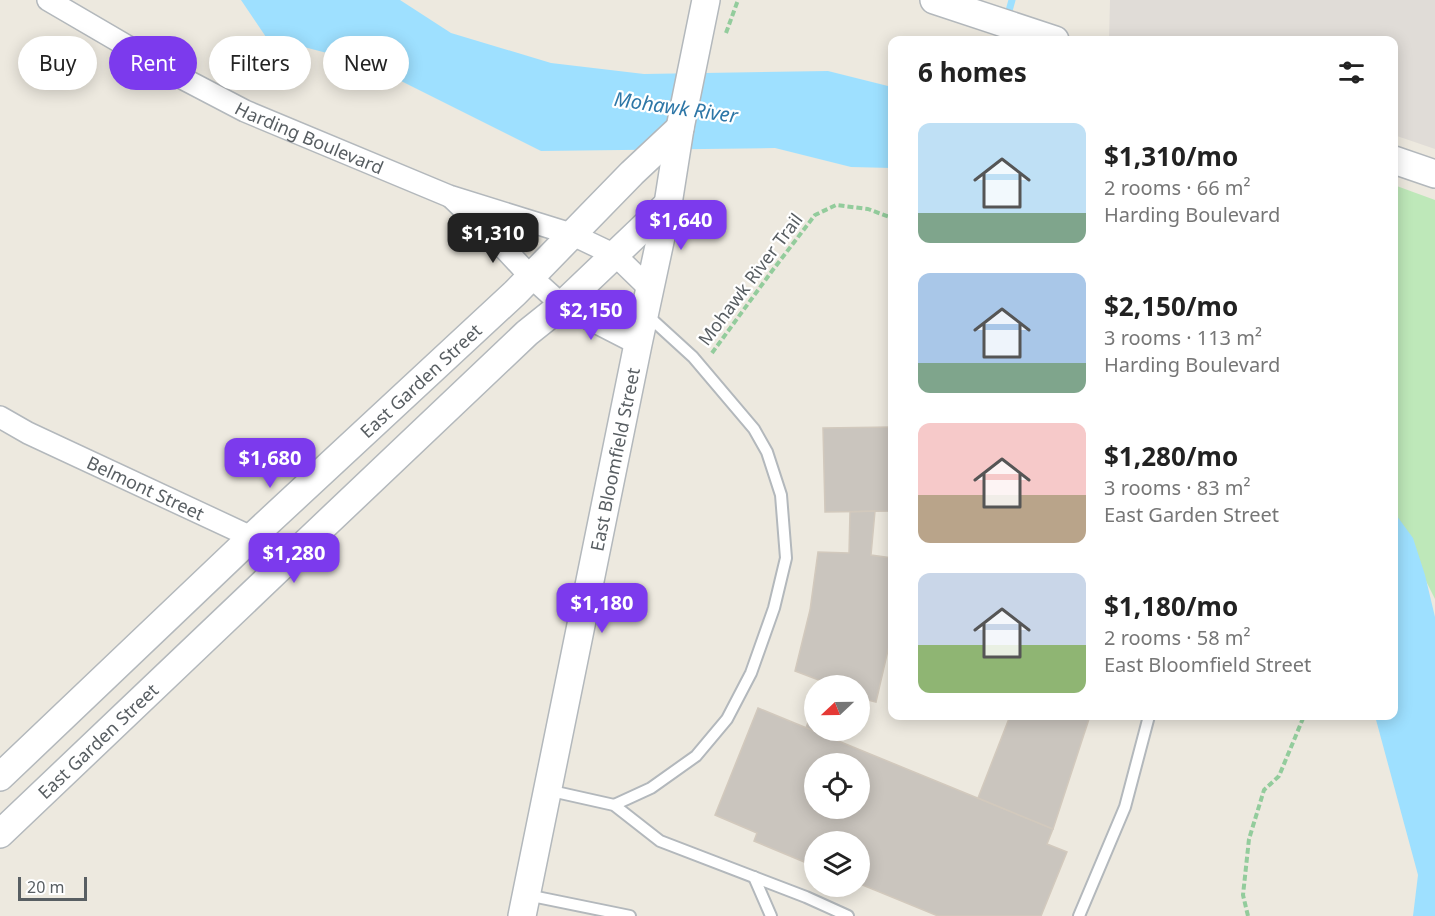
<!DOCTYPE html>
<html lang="en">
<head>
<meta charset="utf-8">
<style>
	:root { --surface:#fff; --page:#f6f6f6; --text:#222; --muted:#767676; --accent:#7c3aed }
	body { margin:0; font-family:"Noto Sans",sans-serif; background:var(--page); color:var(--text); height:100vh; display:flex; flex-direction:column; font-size:22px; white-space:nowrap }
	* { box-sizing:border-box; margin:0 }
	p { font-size:20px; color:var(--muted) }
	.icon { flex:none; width:33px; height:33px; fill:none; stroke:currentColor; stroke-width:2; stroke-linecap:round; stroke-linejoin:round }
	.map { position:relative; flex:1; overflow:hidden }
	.side { position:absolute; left:888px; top:36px; width:510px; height:684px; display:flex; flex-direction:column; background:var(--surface); border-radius:12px; box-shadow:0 3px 15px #0003 }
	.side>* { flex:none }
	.hud { position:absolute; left:18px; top:36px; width:570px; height:54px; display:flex; gap:12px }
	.needle { width:39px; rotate:248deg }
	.fabs { position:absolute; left:804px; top:675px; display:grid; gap:12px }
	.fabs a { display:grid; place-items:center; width:66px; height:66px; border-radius:50%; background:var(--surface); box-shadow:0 3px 15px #0003; font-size:30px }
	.scale { position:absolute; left:18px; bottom:15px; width:69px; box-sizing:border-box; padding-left:6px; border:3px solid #585e62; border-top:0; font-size:16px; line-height:21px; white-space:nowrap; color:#585e62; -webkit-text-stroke:4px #fff; paint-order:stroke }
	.price { position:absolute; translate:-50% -51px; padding:0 14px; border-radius:12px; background:var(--accent); color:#fff; font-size:20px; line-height:39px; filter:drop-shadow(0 2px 3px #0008) }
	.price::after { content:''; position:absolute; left:50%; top:36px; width:18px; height:14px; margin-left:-9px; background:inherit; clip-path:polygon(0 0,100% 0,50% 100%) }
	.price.selected { background:#222; color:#fff }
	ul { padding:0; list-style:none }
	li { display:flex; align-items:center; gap:18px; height:150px; padding:0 30px }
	li span { display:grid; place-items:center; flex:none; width:168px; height:120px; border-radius:12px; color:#555 }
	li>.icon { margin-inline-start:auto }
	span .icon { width:72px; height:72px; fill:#fffc; stroke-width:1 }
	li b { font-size:26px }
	h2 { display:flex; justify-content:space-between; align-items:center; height:72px; padding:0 30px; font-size:26px }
	.chip { padding:0 21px; border-radius:27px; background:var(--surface); box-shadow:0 3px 15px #0003; font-size:21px; line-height:54px }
	.chip.selected { background:var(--accent); color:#fff }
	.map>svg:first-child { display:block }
	.industrial { fill:#e0dcd7 }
	.green { fill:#bee8b9 }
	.water { fill:#9ee0ff }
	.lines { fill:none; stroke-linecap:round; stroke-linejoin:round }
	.stream { stroke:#9ee0ff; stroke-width:7 }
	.building { fill:#cac5be; stroke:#d2c9bd; stroke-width:1.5; fill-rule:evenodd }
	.service-casing { stroke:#b3b8bc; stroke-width:14 }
	.minor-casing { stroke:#b3b8bc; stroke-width:24 }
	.tertiary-casing { stroke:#b3b8bc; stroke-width:30 }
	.path { stroke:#93cc9c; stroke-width:4; stroke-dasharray:6 3; stroke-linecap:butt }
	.service { stroke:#fff; stroke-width:10 }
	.minor { stroke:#fff; stroke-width:21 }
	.tertiary { stroke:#fff; stroke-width:27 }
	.labels { text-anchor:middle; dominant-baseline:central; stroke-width:4.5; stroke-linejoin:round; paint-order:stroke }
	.street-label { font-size:18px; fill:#585e62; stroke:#fff }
	.water-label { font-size:20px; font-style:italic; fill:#2e77a7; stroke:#fff }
</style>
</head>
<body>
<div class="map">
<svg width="1435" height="916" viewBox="0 0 1435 916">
	<rect width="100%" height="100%" fill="#ede9df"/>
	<path class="industrial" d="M1110,0H1435V149L1394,135V40H1109Z"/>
	<path class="green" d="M1394,185L1435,200V599L1394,517Z"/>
	<g class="water">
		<path d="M241,0H400L451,33L551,63L644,74L828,71L892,87V168L851,167L775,148L541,151L365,63L266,37Z"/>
		<path d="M1394,512L1413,538L1425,575L1435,617V916H1413L1418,875L1375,716H1394Z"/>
	</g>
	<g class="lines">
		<g class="stream">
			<path d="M1007,18L1012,0"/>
			<path d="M1001,40L1004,28"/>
		</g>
	</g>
	<g class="building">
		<path d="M892,427V511L825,512L823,428Z"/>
		<path d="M875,511L871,555L892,558V633L876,702L860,698V686H823L824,682L795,671L810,610L818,552L849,553L850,512Z"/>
		<path d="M814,706V730H833L830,738L806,728Z"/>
		<path d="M758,708L1053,829L1047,844L1067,852L1041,916H938L860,884V842H814V866L754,841L757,833L715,815ZM814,764H860V808H814Z"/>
		<path d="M1010,716H1090L1053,829L978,798Z"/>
	</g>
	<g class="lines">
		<g class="service-casing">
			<g id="service">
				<path d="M547,790L614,805L660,841L806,897L848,916"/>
				<path d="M614,805L651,788L696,756L727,719L751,673L774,608L786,558L781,495L767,452L754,429L693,357L647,315"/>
				<path d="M754,877L771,916"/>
				<path d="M527,895L630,916"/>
				<path d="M1079,916L1125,807L1149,716"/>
			</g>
		</g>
		<g class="minor-casing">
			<g id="minor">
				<path id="s1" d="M48,0L180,77L245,111L449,196L571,234L615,255L650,289"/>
				<path d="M452,198L501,245L530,276L562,305L638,344"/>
				<path id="s2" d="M0,417L28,433L292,556"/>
			</g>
		</g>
		<g class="tertiary-casing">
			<g id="tertiary">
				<path d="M934,0L1055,40"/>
				<path d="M1394,160L1435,174"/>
				<path id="s3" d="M0,777L252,537L515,293L632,173L680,128"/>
				<path id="s4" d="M0,834L292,556L527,333L562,305L668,204"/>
				<path id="s5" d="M522,916L638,344L668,204L680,128L706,0"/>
			</g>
		</g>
		<g class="path">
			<path d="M726,33L738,0"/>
			<path d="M712,353L772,271L815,215L836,205L868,209L892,218"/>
			<path d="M1248,916L1243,895L1249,839L1264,790L1279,776L1304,716"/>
		</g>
		<use href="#service" class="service"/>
		<use href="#minor" class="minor"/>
		<use href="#tertiary" class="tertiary"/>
	</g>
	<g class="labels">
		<g class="street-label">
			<text stroke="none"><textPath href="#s1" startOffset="296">Harding Boulevard</textPath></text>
			<text transform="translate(750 279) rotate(-53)">Mohawk River Trail</text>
			<text stroke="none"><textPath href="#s3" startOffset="578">East Garden Street</textPath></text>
			<text stroke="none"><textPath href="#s5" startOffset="466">East Bloomfield Street</textPath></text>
			<text stroke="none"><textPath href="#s2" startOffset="162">Belmont Street</textPath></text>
			<text stroke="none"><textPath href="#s4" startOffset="135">East Garden Street</textPath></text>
		</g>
		<g class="water-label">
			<text transform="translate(676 107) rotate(8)">Mohawk River</text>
		</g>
	</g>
</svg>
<div class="fabs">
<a><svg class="needle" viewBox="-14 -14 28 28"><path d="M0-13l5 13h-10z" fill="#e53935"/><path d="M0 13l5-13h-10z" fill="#767676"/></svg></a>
<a><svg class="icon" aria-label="locate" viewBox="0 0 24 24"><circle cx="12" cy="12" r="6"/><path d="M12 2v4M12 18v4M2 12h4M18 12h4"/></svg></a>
<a><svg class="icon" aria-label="layers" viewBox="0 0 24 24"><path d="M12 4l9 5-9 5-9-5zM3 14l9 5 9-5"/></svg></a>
</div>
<div class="scale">20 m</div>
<b class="price" style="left:681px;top:251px">$1,640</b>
<b class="price selected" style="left:493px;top:264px">$1,310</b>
<b class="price" style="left:591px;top:341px">$2,150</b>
<b class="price" style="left:270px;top:489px">$1,680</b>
<b class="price" style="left:294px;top:584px">$1,280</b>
<b class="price" style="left:602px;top:634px">$1,180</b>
<div class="hud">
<a class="chip">Buy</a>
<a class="chip selected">Rent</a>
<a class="chip">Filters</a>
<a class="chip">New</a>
</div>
<section class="side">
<h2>6 homes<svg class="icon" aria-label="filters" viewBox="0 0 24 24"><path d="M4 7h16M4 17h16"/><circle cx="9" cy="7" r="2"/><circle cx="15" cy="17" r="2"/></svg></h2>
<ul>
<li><span style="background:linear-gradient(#bfe0f5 75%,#7fa58c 0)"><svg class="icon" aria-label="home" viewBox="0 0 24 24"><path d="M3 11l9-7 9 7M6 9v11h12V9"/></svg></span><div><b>$1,310/mo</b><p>2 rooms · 66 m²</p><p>Harding Boulevard</p></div></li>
<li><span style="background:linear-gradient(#a9c7e8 75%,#7fa58c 0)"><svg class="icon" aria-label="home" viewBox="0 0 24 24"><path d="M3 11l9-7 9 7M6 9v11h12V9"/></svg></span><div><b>$2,150/mo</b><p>3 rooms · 113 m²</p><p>Harding Boulevard</p></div></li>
<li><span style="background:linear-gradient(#f6c9c9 60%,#b9a48a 0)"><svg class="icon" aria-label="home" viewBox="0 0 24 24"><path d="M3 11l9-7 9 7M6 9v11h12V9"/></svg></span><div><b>$1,280/mo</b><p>3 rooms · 83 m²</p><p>East Garden Street</p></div></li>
<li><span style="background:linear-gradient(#c9d6e8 60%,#8fb573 0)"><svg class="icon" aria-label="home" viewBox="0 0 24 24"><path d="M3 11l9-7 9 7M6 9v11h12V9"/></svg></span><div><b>$1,180/mo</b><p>2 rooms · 58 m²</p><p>East Bloomfield Street</p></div></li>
</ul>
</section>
</div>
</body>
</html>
